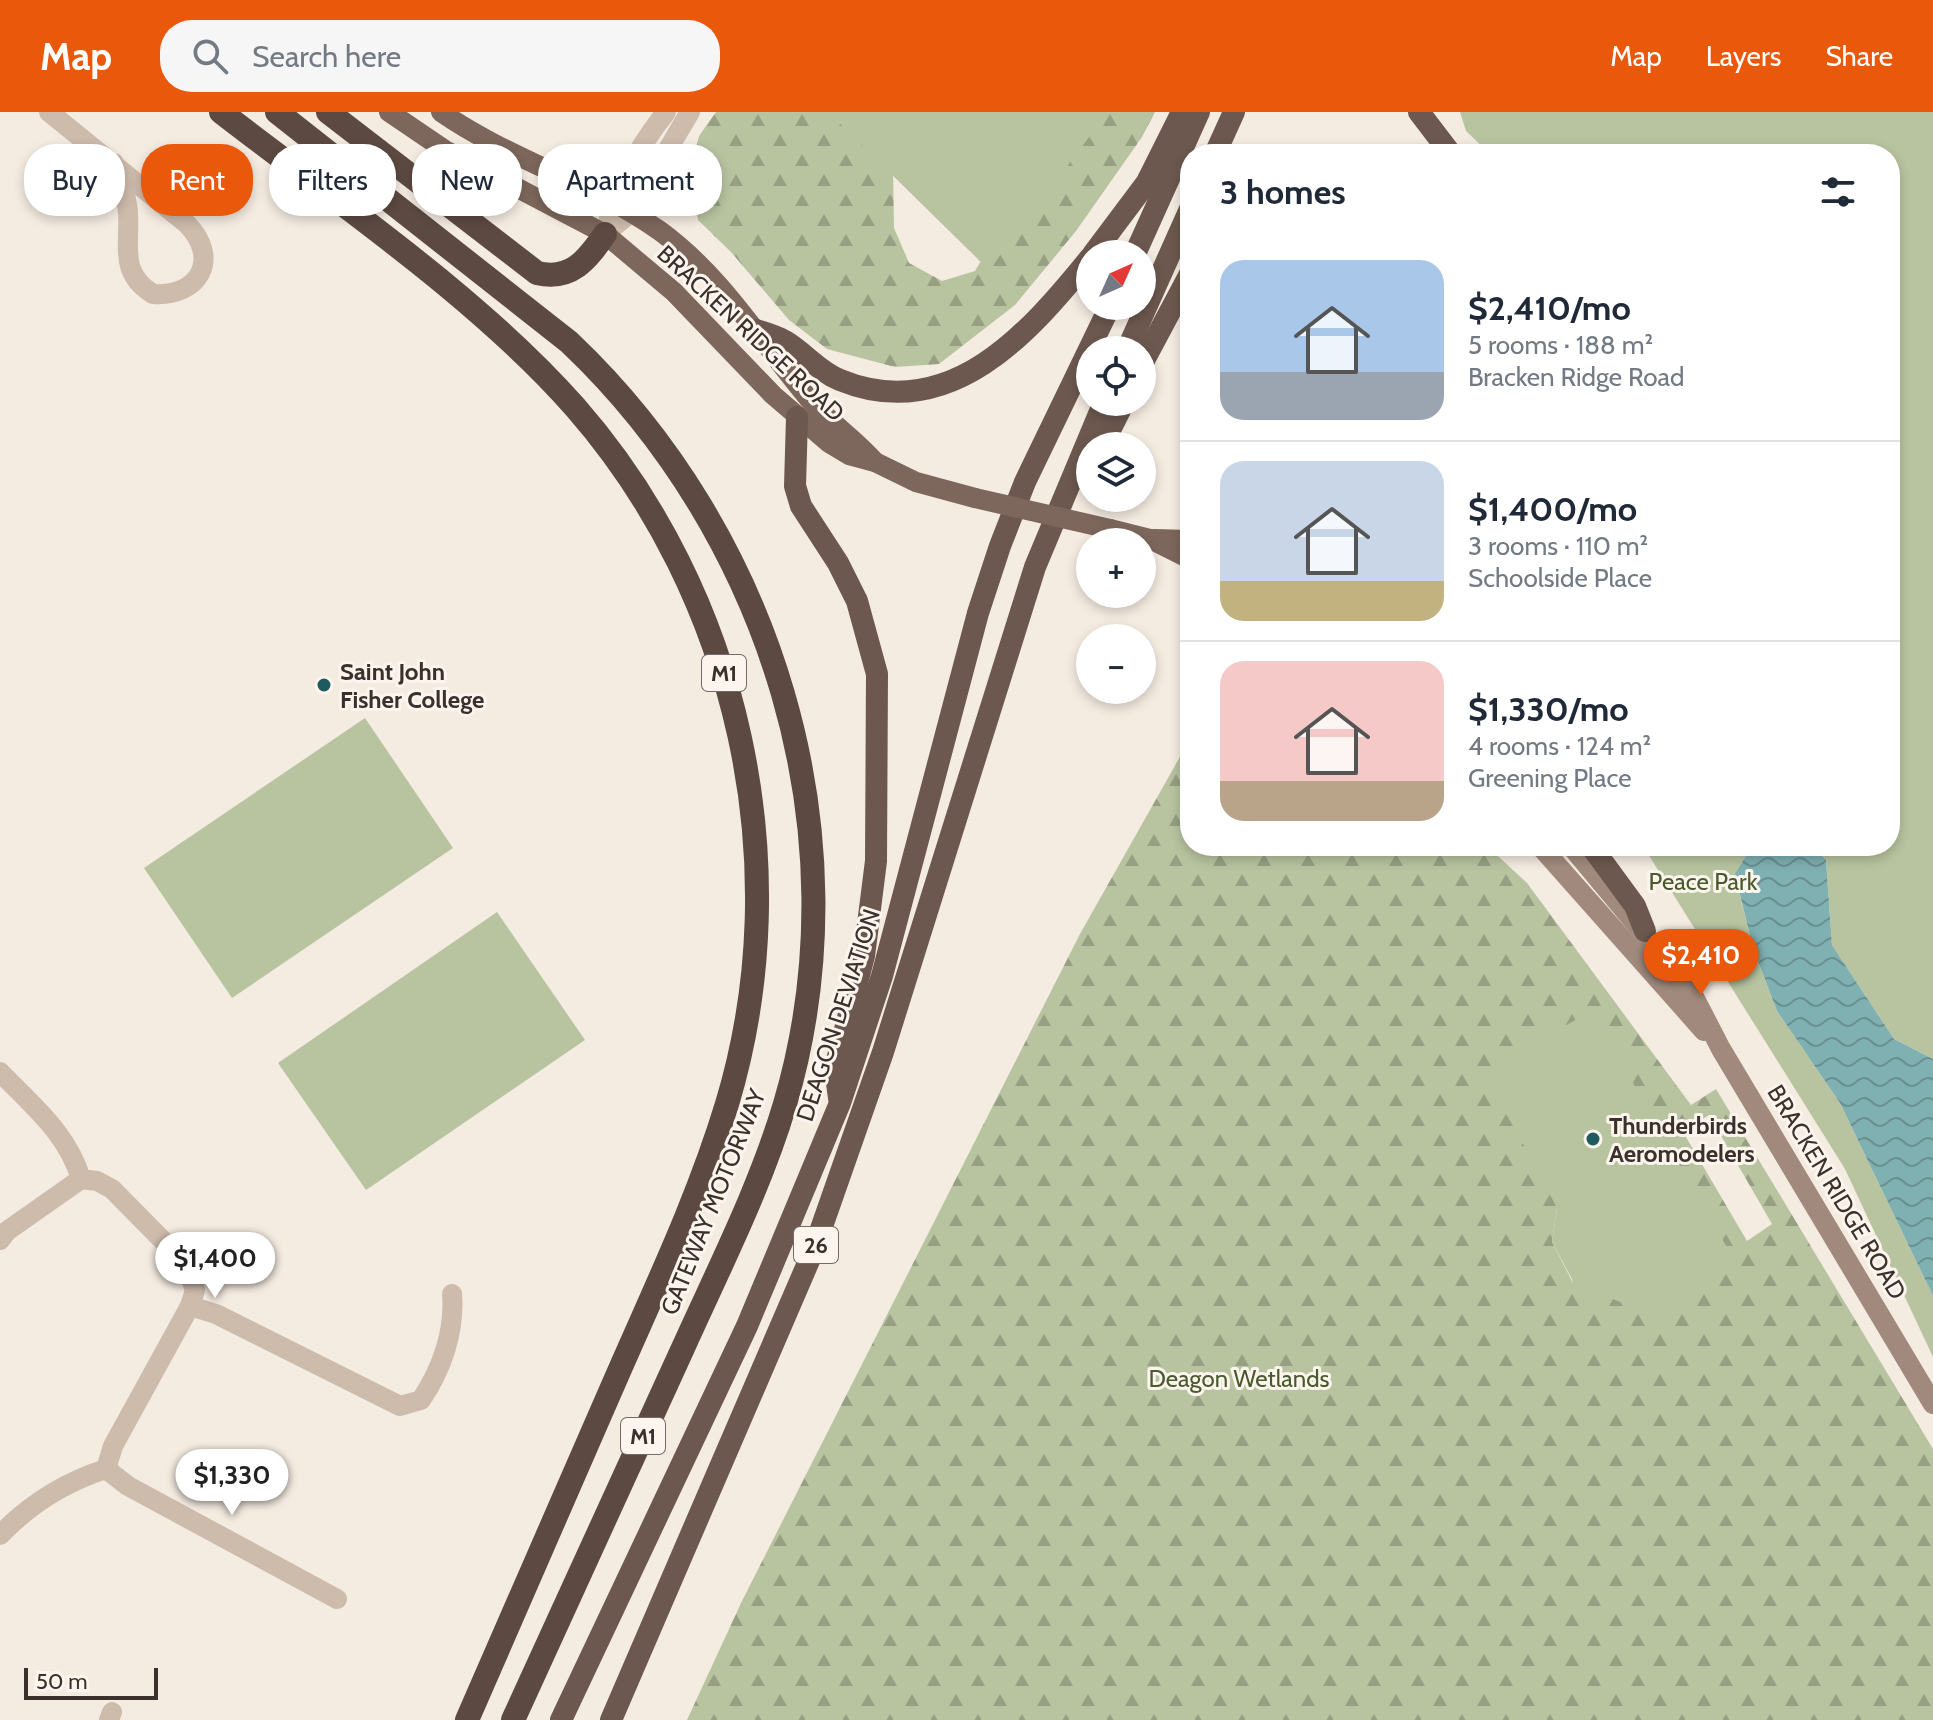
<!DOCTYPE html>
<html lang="en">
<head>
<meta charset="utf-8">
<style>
	:root { --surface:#fff; --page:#f6f6f7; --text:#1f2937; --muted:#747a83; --line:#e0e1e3; --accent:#ea580c }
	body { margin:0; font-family:Cabin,sans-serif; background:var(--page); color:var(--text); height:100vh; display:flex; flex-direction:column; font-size:30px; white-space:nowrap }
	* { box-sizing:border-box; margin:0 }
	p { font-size:26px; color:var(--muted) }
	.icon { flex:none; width:44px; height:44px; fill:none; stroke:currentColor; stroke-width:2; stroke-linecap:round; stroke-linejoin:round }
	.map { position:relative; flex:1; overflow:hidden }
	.details { position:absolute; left:1180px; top:32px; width:720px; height:712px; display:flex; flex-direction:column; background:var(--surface); border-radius:32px; box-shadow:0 4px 12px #0003 }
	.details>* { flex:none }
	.top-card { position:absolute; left:24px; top:32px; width:760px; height:72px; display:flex; gap:16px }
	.needle { width:52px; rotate:45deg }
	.controls { position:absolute; left:1076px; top:128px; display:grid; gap:16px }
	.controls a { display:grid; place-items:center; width:80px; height:80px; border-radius:50%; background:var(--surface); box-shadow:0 4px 12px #0003; font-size:40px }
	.scale { position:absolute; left:24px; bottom:20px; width:134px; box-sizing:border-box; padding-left:8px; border:4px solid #3b302b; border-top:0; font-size:22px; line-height:28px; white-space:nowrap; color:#3b302b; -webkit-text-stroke:6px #fbf5ee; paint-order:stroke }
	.price { position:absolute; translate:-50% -68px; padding:0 18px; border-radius:28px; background:#fff; color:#222; font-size:26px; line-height:52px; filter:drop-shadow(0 2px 4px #0008) }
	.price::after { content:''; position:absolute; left:50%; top:48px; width:24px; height:18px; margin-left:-12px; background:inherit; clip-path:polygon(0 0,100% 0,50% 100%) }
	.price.current { background:var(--accent); color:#fff }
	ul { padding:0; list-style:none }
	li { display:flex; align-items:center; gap:24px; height:200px; padding:0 40px }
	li+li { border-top:2px solid var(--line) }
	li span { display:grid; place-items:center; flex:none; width:224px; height:160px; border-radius:24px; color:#555 }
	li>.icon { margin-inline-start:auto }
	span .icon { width:96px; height:96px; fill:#fffc; stroke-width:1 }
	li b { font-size:34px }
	h2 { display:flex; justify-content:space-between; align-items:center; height:96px; padding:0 40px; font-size:34px }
	.chip { padding:0 28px; border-radius:32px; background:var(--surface); box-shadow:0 4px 12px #0003; font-size:28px; line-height:72px }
	.chip.current { background:var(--accent); color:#fff }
	header { display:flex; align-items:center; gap:48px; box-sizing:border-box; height:112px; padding:0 40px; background:var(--accent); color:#fff }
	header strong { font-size:38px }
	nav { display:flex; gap:44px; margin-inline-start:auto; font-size:28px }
	.search { width:560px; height:72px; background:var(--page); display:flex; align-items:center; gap:20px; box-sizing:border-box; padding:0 28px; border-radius:32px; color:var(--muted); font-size:30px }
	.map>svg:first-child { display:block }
	.forest { fill:url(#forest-firs); fill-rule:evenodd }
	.park { fill:#b8c4a0 }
	.water { fill:url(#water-waves) }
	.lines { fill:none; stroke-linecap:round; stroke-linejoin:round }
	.minor { stroke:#cdbbac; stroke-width:20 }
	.tertiary { stroke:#cdbbac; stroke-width:20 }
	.secondary { stroke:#a18a7d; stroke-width:20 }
	.primary { stroke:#7d675c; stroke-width:20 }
	.trunk { stroke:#6c584f; stroke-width:22 }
	.motorway { stroke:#5c4a42; stroke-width:24 }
	.primary-bridge { stroke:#7d675c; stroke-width:20 }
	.poi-dot { fill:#1f5a5e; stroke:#fbf5ee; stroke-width:3 }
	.labels { text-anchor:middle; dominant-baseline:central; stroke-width:6; stroke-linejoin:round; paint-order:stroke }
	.shield { fill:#fbf5ee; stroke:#756b66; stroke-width:2 }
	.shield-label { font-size:22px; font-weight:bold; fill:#3b302b }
	.street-label { font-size:24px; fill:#3b302b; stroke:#fbf5ee }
	.poi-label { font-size:24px; font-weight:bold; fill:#3b302b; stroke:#fbf5ee; text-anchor:start }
	.park-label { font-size:24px; fill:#4a5a2e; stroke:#fbf5ee }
</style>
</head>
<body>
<header>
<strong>Map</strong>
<div class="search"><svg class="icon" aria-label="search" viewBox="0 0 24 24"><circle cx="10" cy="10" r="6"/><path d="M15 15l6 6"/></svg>Search here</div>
<nav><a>Map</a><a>Layers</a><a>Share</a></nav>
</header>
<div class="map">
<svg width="1933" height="1608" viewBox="0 0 1933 1608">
	<defs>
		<pattern id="forest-firs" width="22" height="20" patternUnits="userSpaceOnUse" patternTransform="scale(2)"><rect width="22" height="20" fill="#b8c4a0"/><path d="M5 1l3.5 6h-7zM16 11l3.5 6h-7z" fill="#97a083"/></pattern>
		<pattern id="water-waves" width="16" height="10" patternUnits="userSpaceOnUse" patternTransform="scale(2)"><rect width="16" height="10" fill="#7fb0b2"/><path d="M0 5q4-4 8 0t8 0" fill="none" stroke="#699091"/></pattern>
	</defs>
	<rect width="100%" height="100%" fill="#f4ebe1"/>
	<g class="forest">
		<path d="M716,0H892L894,116L909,151L942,169L975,159L1001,115L952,0H1155L1142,25L1076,119L1015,193L939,252L895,255L827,237L789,208L731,140L698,108L690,59L699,24Z"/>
		<path d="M1190,627V734H1487L1527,771L1691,993L1716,977L1933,1337V1608H687L742,1489L1080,822ZM1709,1003L1772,1112L1747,1129L1683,1020ZM1557,1096L1573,1171L1552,1130Z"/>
	</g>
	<g class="park">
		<path d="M828,0H1108L989,158Z"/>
		<path d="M1460,0H1933V947L1894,927L1832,833L1826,748L1813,734H1890V42H1490L1466,19Z"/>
		<path d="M365,606L453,736L232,886L144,756Z"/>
		<path d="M1643,734H1752L1735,763L1753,836L1777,899L1840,991L1933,1184V1245L1845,1057Z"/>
		<path d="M497,800L585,928L366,1078L278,951Z"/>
		<path d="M1592,899L1737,1153L1654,1204L1574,1171L1552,1130L1557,1096L1484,958Z"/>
	</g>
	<path class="water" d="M1752,734H1813L1826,748L1832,833L1894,927L1933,947V1184L1840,991L1777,899L1753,836L1735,762Z"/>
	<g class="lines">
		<g class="minor">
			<path d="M49,0L187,112C221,147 199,185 153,182C119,161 130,135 128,101C127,84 120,68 114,51"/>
			<path d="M0,960C32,993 68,1022 81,1067"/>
			<path d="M0,1128L7,1119L81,1067L97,1069L112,1077L185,1151L195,1178L190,1194L113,1334L106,1357C65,1370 30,1392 0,1423"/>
			<path d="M190,1194L216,1202L400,1294L421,1288C442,1257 455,1219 452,1182"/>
			<path d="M106,1357L128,1374L337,1487"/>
			<path d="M109,1608L112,1600"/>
		</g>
		<g class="tertiary">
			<path d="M609,107C619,67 641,32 666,0"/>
			<path d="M605,122L631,100L690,0"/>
		</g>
		<g class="secondary">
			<path d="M1540,734L1704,919"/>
			<path d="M1571,734L1690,877L1721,937L1933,1292"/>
		</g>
		<g class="primary">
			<path d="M389,0L445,38L605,122L674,180L773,283L829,331L849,343L875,350L916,370L975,386"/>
			<path d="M441,0C510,48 591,70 660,119C723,165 760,229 809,287C829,310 855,327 875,350"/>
			<path d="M1110,417L1150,427L1190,447"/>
			<path d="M1154,427L1190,428"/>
		</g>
		<g class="trunk">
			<path d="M1419,0L1451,42"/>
			<path d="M1215,42L1234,0"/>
			<path d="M1093,142L1147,70L1182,0"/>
			<path d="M1135,142L1199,0"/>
			<path d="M756,218C766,221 776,224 785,229C805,241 818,259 840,268C950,313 1029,221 1090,146"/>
			<path d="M1127,238L1190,97"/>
			<path d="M1142,252L1190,162"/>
			<path d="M797,305L795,374L801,394L838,451L857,489L877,562L876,749L864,844L835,956L839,986"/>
			<path d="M1102,334L1124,290"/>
			<path d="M1591,734L1635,794L1645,819"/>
			<path d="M561,1608L747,1214L840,991L882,864L978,501L1000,434L1025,370L1110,194"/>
			<path d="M611,1608L814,1137L883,940L1035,455L1104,290"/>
		</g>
		<g class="motorway">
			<path d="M221,0C337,90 478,185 575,295C739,482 799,753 727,992C697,1091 651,1185 610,1280C562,1389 515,1499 467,1608"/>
			<path d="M277,0L569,230C771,421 865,721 785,992C760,1076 719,1156 683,1236C627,1360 570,1484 513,1608"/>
			<path d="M328,0L537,161C571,169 587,148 605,122"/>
		</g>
		<path class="primary-bridge" d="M975,386L1110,417"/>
	</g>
	<g class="poi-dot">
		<circle cx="324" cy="573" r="8"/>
		<circle cx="1593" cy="1027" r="8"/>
	</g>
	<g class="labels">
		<g class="shield">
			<rect x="702" y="543" width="44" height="36" rx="6"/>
			<rect x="794" y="1115" width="44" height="36" rx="6"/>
			<rect x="621" y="1306" width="44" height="36" rx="6"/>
		</g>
		<g class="shield-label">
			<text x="724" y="561">M1</text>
			<text x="816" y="1133">26</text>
			<text x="643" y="1324">M1</text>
		</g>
		<g class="street-label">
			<text transform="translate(751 221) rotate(43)">BRACKEN RIDGE ROAD</text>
			<text transform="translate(838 903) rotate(-72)">DEAGON DEVIATION</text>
			<text transform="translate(1837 1080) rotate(59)">BRACKEN RIDGE ROAD</text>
			<text transform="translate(713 1090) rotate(-68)">GATEWAY MOTORWAY</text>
		</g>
		<g class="poi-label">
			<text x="340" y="559">Saint John<tspan x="340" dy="28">Fisher College</tspan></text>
			<text x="1609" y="1013">Thunderbirds<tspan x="1609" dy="28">Aeromodelers</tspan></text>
		</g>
		<g class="park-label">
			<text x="1703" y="769">Peace Park</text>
			<text x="1239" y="1266">Deagon Wetlands</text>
		</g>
	</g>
</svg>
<div class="controls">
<a><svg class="needle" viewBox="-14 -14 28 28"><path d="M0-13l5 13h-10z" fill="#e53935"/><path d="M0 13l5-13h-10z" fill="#747a83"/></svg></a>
<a><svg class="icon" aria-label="locate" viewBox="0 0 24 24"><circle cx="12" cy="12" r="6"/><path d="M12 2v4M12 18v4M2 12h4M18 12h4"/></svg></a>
<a><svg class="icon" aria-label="layers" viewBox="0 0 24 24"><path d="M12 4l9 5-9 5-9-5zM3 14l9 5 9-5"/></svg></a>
<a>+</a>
<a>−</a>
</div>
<div class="scale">50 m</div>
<b class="price current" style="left:1701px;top:885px">$2,410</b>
<b class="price" style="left:215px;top:1188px">$1,400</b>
<b class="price" style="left:232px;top:1405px">$1,330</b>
<div class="top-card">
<a class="chip">Buy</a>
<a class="chip current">Rent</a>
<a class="chip">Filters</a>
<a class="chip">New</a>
<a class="chip">Apartment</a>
</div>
<section class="details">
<h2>3 homes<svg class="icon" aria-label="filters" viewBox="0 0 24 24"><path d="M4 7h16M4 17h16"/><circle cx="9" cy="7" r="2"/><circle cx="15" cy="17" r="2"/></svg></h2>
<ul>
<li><span style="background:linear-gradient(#a9c7e8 70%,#9aa5b1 0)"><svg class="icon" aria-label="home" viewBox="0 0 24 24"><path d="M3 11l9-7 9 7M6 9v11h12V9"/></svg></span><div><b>$2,410/mo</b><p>5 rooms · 188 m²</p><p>Bracken Ridge Road</p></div></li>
<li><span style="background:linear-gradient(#c9d6e8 75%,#c2b280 0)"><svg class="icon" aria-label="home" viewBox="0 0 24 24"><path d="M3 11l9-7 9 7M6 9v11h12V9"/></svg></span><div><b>$1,400/mo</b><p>3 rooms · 110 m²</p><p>Schoolside Place</p></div></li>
<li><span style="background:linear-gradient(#f6c9c9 75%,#b9a48a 0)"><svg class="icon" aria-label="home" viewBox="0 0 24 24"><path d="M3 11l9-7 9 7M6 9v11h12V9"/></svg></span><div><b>$1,330/mo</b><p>4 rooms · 124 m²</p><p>Greening Place</p></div></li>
</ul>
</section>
</div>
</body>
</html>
